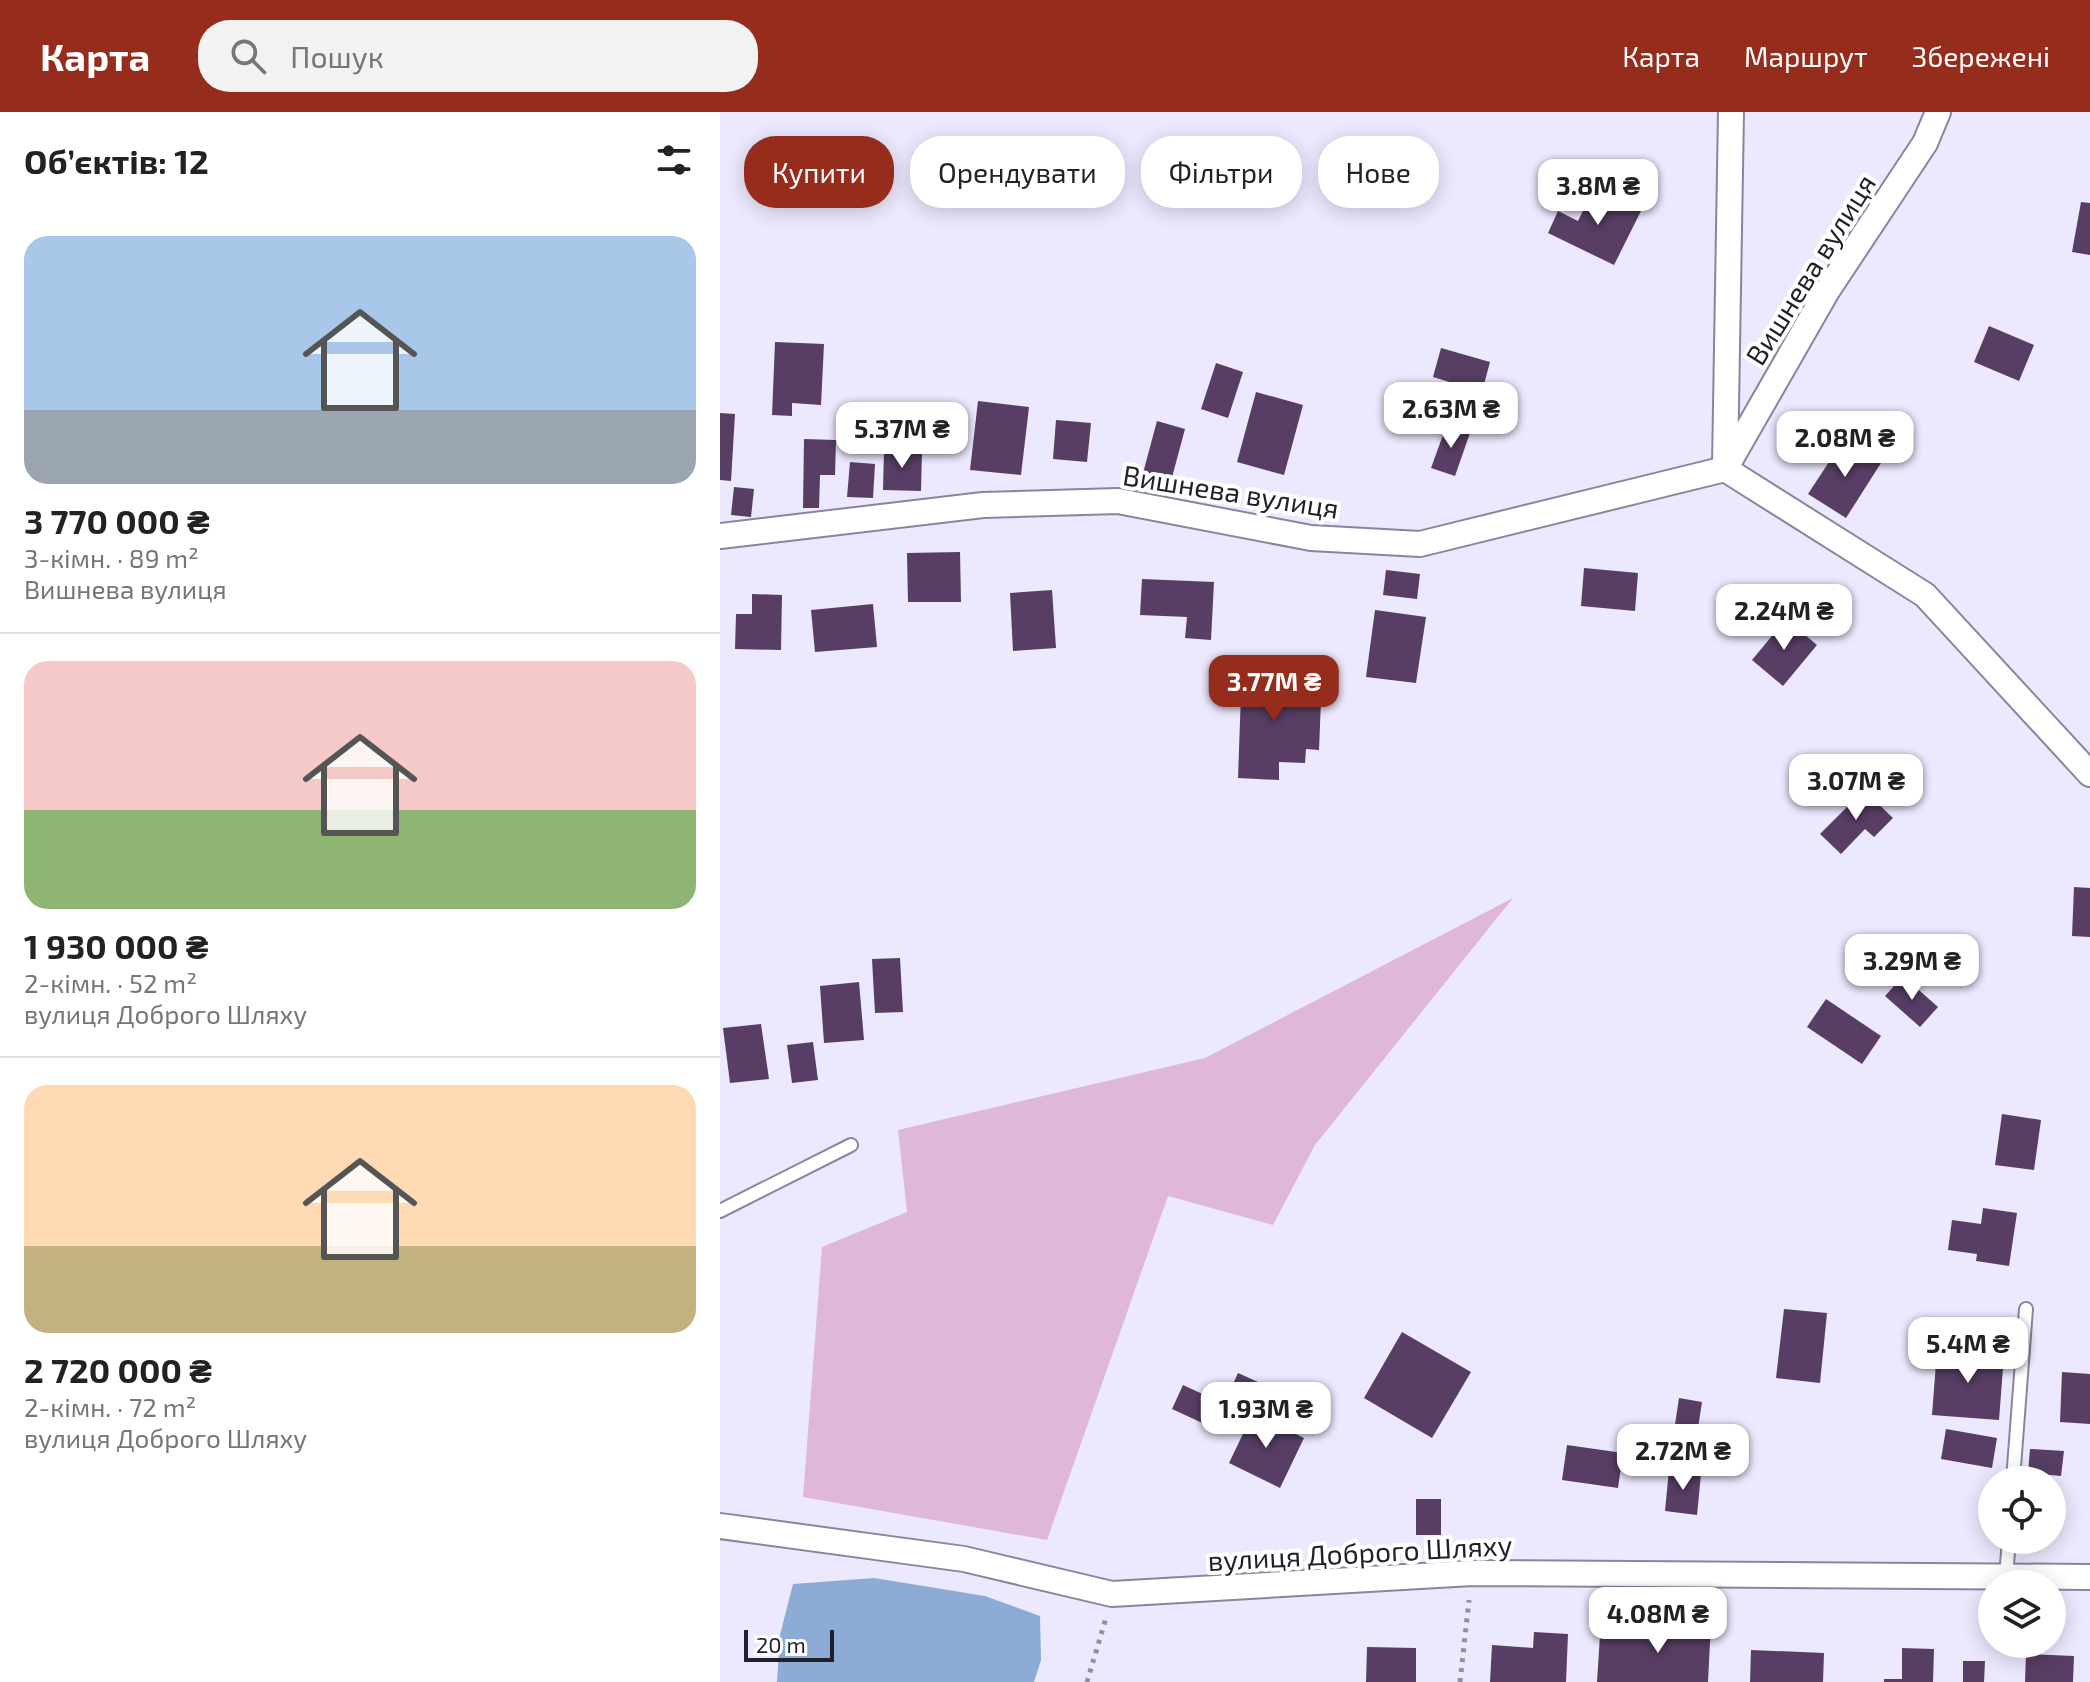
<!DOCTYPE html>
<html lang="uk">
<head>
<meta charset="utf-8">
<style>
	:root { --surface:#fff; --page:#f2f2f2; --text:#222; --muted:#767676; --line:#e0e0e0; --accent:#962c1c }
	body { margin:0; font-family:"Exo 2",sans-serif; background:var(--page); color:var(--text); height:100vh; display:flex; flex-direction:column; font-size:30px; white-space:nowrap }
	* { box-sizing:border-box; margin:0 }
	p { font-size:26px; color:var(--muted) }
	.icon { flex:none; width:44px; height:44px; fill:none; stroke:currentColor; stroke-width:2; stroke-linecap:round; stroke-linejoin:round }
	.map { position:relative; flex:1; overflow:hidden }
	.sheet { display:flex; flex-direction:column; background:var(--surface); width:720px }
	.sheet>* { flex:none }
	.guide { position:absolute; left:24px; top:24px; width:760px; height:72px; display:flex; gap:16px }
	.fabs { position:absolute; left:1258px; top:1354px; display:grid; gap:16px }
	.fabs a { display:grid; place-items:center; width:88px; height:88px; border-radius:50%; background:var(--surface); box-shadow:0 4px 20px #0003; font-size:40px }
	.scale { position:absolute; left:24px; bottom:20px; width:90px; box-sizing:border-box; padding-left:8px; border:4px solid #211f29; border-top:0; font-size:22px; line-height:28px; white-space:nowrap; color:#211f29; -webkit-text-stroke:6px #fff; paint-order:stroke }
	.price { position:absolute; translate:-50% -68px; padding:0 18px; border-radius:16px; background:#fff; color:#222; font-size:26px; line-height:52px; filter:drop-shadow(0 2px 4px #0008) }
	.price::after { content:''; position:absolute; left:50%; top:48px; width:24px; height:18px; margin-left:-12px; background:inherit; clip-path:polygon(0 0,100% 0,50% 100%) }
	.price.active { background:var(--accent); color:#fff }
	ul { padding:0; list-style:none }
	li { display:grid; align-content:center; gap:16px; height:424px; padding:0 24px }
	li+li { border-top:2px solid var(--line) }
	li span { display:grid; place-items:center; height:248px; border-radius:24px; color:#555 }
	li>.icon { margin-inline-start:auto }
	span .icon { width:144px; height:144px; fill:#fffc; stroke-width:1 }
	li b { font-size:34px }
	h2 { display:flex; justify-content:space-between; align-items:center; height:96px; padding:0 24px; font-size:34px }
	.chip { padding:0 28px; border-radius:32px; background:var(--surface); box-shadow:0 4px 20px #0003; font-size:28px; line-height:72px }
	.chip.active { background:var(--accent); color:#fff }
	header { display:flex; align-items:center; gap:48px; box-sizing:border-box; height:112px; padding:0 40px; background:var(--accent); color:#fff }
	header strong { font-size:38px }
	nav { display:flex; gap:44px; margin-inline-start:auto; font-size:28px }
	.search { width:560px; height:72px; background:var(--page); display:flex; align-items:center; gap:20px; box-sizing:border-box; padding:0 28px; border-radius:32px; color:var(--muted); font-size:30px }
	main { display:flex; flex:1; min-height:0 }
	.map>svg:first-child { display:block }
	.green { fill:#dfb8d7 }
	.water { fill:#8cacd6 }
	.building { fill:#583e65 }
	.lines { fill:none; stroke-linecap:round; stroke-linejoin:round }
	.service-casing { stroke:#8a859e; stroke-width:16 }
	.minor-casing { stroke:#8a859e; stroke-width:28 }
	.path { stroke:#928fa0; stroke-width:5; stroke-dasharray:4 6; stroke-linecap:butt }
	.service { stroke:#fff; stroke-width:12 }
	.minor { stroke:#fff; stroke-width:24 }
	.labels { text-anchor:middle; dominant-baseline:central; stroke-width:8; stroke-linejoin:round; paint-order:stroke }
	.street-label { font-size:28px; fill:#211f29; stroke:#fff }
</style>
</head>
<body>
<header>
<strong>Карта</strong>
<div class="search"><svg class="icon" aria-label="search" viewBox="0 0 24 24"><circle cx="10" cy="10" r="6"/><path d="M15 15l6 6"/></svg>Пошук</div>
<nav><a>Карта</a><a>Маршрут</a><a>Збережені</a></nav>
</header>
<main>
<section class="sheet">
<h2>Об’єктів: 12<svg class="icon" aria-label="filters" viewBox="0 0 24 24"><path d="M4 7h16M4 17h16"/><circle cx="9" cy="7" r="2"/><circle cx="15" cy="17" r="2"/></svg></h2>
<ul>
<li><span style="background:linear-gradient(#a9c7e8 70%,#9aa5b1 0)"><svg class="icon" aria-label="home" viewBox="0 0 24 24"><path d="M3 11l9-7 9 7M6 9v11h12V9"/></svg></span><div><b>3 770 000 ₴</b><p>3-кімн. · 89 m²</p><p>Вишнева вулиця</p></div></li>
<li><span style="background:linear-gradient(#f6c9c9 60%,#8fb573 0)"><svg class="icon" aria-label="home" viewBox="0 0 24 24"><path d="M3 11l9-7 9 7M6 9v11h12V9"/></svg></span><div><b>1 930 000 ₴</b><p>2-кімн. · 52 m²</p><p>вулиця Доброго Шляху</p></div></li>
<li><span style="background:linear-gradient(#ffd9b3 65%,#c2b280 0)"><svg class="icon" aria-label="home" viewBox="0 0 24 24"><path d="M3 11l9-7 9 7M6 9v11h12V9"/></svg></span><div><b>2 720 000 ₴</b><p>2-кімн. · 72 m²</p><p>вулиця Доброго Шляху</p></div></li>
</ul>
</section>
<div class="map">
<svg width="1370" height="1570" viewBox="0 0 1370 1570">
	<rect width="100%" height="100%" fill="#ece8fe"/>
	<path class="green" d="M793,786L595,1033L553,1113L448,1084L327,1428L83,1385L102,1135L187,1100L178,1018L485,946Z"/>
	<path class="water" d="M154,1466L265,1484L320,1504L321,1548L314,1570H57L60,1523L73,1472Z"/>
	<g class="building">
		<path d="M872,80L899,93L903,87L922,97L894,153L828,121L838,99L858,109Z"/>
		<path d="M1361,90L1370,91V143L1352,140Z"/>
		<path d="M1269,214L1314,233L1299,269L1254,250Z"/>
		<path d="M55,230L104,232L101,293L72,291V304L52,303Z"/>
		<path d="M721,236L770,250L762,280L713,265Z"/>
		<path d="M496,251L523,260L508,306L481,297Z"/>
		<path d="M536,280L583,293L564,363L517,350Z"/>
		<path d="M258,289L309,295L301,363L250,358Z"/>
		<path d="M0,301L15,302L11,369L0,368Z"/>
		<path d="M336,308L371,311L367,350L333,347Z"/>
		<path d="M437,309L465,317L447,384L419,376Z"/>
		<path d="M727,312L750,321L735,364L711,356Z"/>
		<path d="M84,327L116,328L115,363H100L99,396H83Z"/>
		<path d="M1124,327L1161,351L1126,406L1088,382Z"/>
		<path d="M164,338L202,339L201,379L163,378Z"/>
		<path d="M130,350L155,352L153,386L127,385Z"/>
		<path d="M14,375L34,377L31,405L11,403Z"/>
		<path d="M240,440L241,490H188L187,441Z"/>
		<path d="M864,456L918,461L915,499L861,494Z"/>
		<path d="M666,458L700,462L697,487L663,483Z"/>
		<path d="M422,467L494,470L491,528L465,526L467,505L420,503Z"/>
		<path d="M332,478L336,536L293,539L290,481Z"/>
		<path d="M32,482L62,483L61,538L15,537L16,502H32Z"/>
		<path d="M153,492L157,535L95,540L91,498Z"/>
		<path d="M655,498L706,505L696,571L646,565Z"/>
		<path d="M1066,507L1097,533L1063,574L1032,548Z"/>
		<path d="M522,553L563,555V575L588,576L587,588H601L599,638L586,637L585,651L559,650V668L518,666Z"/>
		<path d="M1144,678L1173,706L1154,725L1145,717L1121,742L1100,722Z"/>
		<path d="M1354,775L1370,776V825L1352,824Z"/>
		<path d="M180,846L183,900L155,901L152,847Z"/>
		<path d="M1183,864L1218,895L1200,915L1165,884Z"/>
		<path d="M139,870L144,928L104,931L100,874Z"/>
		<path d="M1106,887L1161,924L1142,952L1087,915Z"/>
		<path d="M41,912L49,967L10,971L3,916Z"/>
		<path d="M93,930L98,968L72,971L67,933Z"/>
		<path d="M1282,1002L1321,1008L1314,1058L1275,1053Z"/>
		<path d="M1263,1096L1297,1101L1289,1154L1256,1149L1257,1142L1228,1138L1232,1108L1261,1112Z"/>
		<path d="M1064,1197L1107,1201L1100,1271L1056,1266Z"/>
		<path d="M682,1220L751,1260L712,1326L644,1286Z"/>
		<path d="M1217,1238L1284,1243L1279,1308L1212,1303Z"/>
		<path d="M1342,1260L1370,1262V1312L1340,1310Z"/>
		<path d="M518,1261L538,1270L526,1298L505,1289Z"/>
		<path d="M463,1273L502,1291L491,1315L452,1297Z"/>
		<path d="M959,1286L982,1290L976,1329L953,1326Z"/>
		<path d="M533,1301L584,1326L560,1376L509,1351Z"/>
		<path d="M1226,1317L1277,1326L1272,1356L1221,1347Z"/>
		<path d="M847,1333L903,1341L898,1376L842,1368Z"/>
		<path d="M1310,1337L1344,1339L1341,1364L1308,1361Z"/>
		<path d="M949,1358L981,1362L977,1403L945,1399Z"/>
		<rect x="696" y="1387" width="25" height="36"/>
		<path d="M941,1508L991,1511L988,1570H877L880,1523L940,1526Z"/>
		<path d="M814,1520L848,1522L846,1570H770L772,1533L813,1536Z"/>
		<path d="M647,1535L696,1536V1570H646Z"/>
		<path d="M1182,1536L1214,1537L1213,1570H1164V1567H1182Z"/>
		<path d="M1031,1538L1104,1541L1103,1570H1030Z"/>
		<path d="M1306,1542L1354,1544L1353,1570H1305Z"/>
		<path d="M1243,1549H1265L1264,1570H1243Z"/>
	</g>
	<g class="lines">
		<g class="service-casing">
			<g id="service">
				<path d="M0,1099L131,1033"/>
				<path d="M1293,1368L1306,1197"/>
				<path d="M1286,1464L1289,1428"/>
			</g>
		</g>
		<g class="minor-casing">
			<g id="minor">
				<path d="M1005,354L1011,0"/>
				<path d="M1005,357L1107,179L1205,31L1218,0"/>
				<path d="M0,424L263,393L398,389L591,426L700,432L1005,357L1205,483L1370,662"/>
				<path d="M0,1414L244,1447L392,1482L752,1461L1370,1465"/>
			</g>
		</g>
		<g class="path">
			<path d="M367,1570L386,1506"/>
			<path d="M740,1570L749,1488"/>
		</g>
		<use href="#service" class="service"/>
		<use href="#minor" class="minor"/>
	</g>
	<g class="labels">
		<g class="street-label">
			<text transform="translate(1090 157) rotate(-58)">Вишнева вулиця</text>
			<text transform="translate(511 379) rotate(9)">Вишнева вулиця</text>
			<text transform="translate(640 1440) rotate(-3)">вулиця Доброго Шляху</text>
		</g>
	</g>
</svg>
<div class="fabs">
<a><svg class="icon" aria-label="locate" viewBox="0 0 24 24"><circle cx="12" cy="12" r="6"/><path d="M12 2v4M12 18v4M2 12h4M18 12h4"/></svg></a>
<a><svg class="icon" aria-label="layers" viewBox="0 0 24 24"><path d="M12 4l9 5-9 5-9-5zM3 14l9 5 9-5"/></svg></a>
</div>
<div class="scale">20 m</div>
<b class="price" style="left:878px;top:115px">3.8M ₴</b>
<b class="price" style="left:731px;top:338px">2.63M ₴</b>
<b class="price" style="left:182px;top:358px">5.37M ₴</b>
<b class="price" style="left:1125px;top:367px">2.08M ₴</b>
<b class="price" style="left:1064px;top:540px">2.24M ₴</b>
<b class="price active" style="left:554px;top:611px">3.77M ₴</b>
<b class="price" style="left:1136px;top:710px">3.07M ₴</b>
<b class="price" style="left:1192px;top:890px">3.29M ₴</b>
<b class="price" style="left:1248px;top:1273px">5.4M ₴</b>
<b class="price" style="left:546px;top:1338px">1.93M ₴</b>
<b class="price" style="left:963px;top:1380px">2.72M ₴</b>
<b class="price" style="left:938px;top:1543px">4.08M ₴</b>
<div class="guide">
<a class="chip active">Купити</a>
<a class="chip">Орендувати</a>
<a class="chip">Фільтри</a>
<a class="chip">Нове</a>
</div>
</div>
</main>
</body>
</html>
